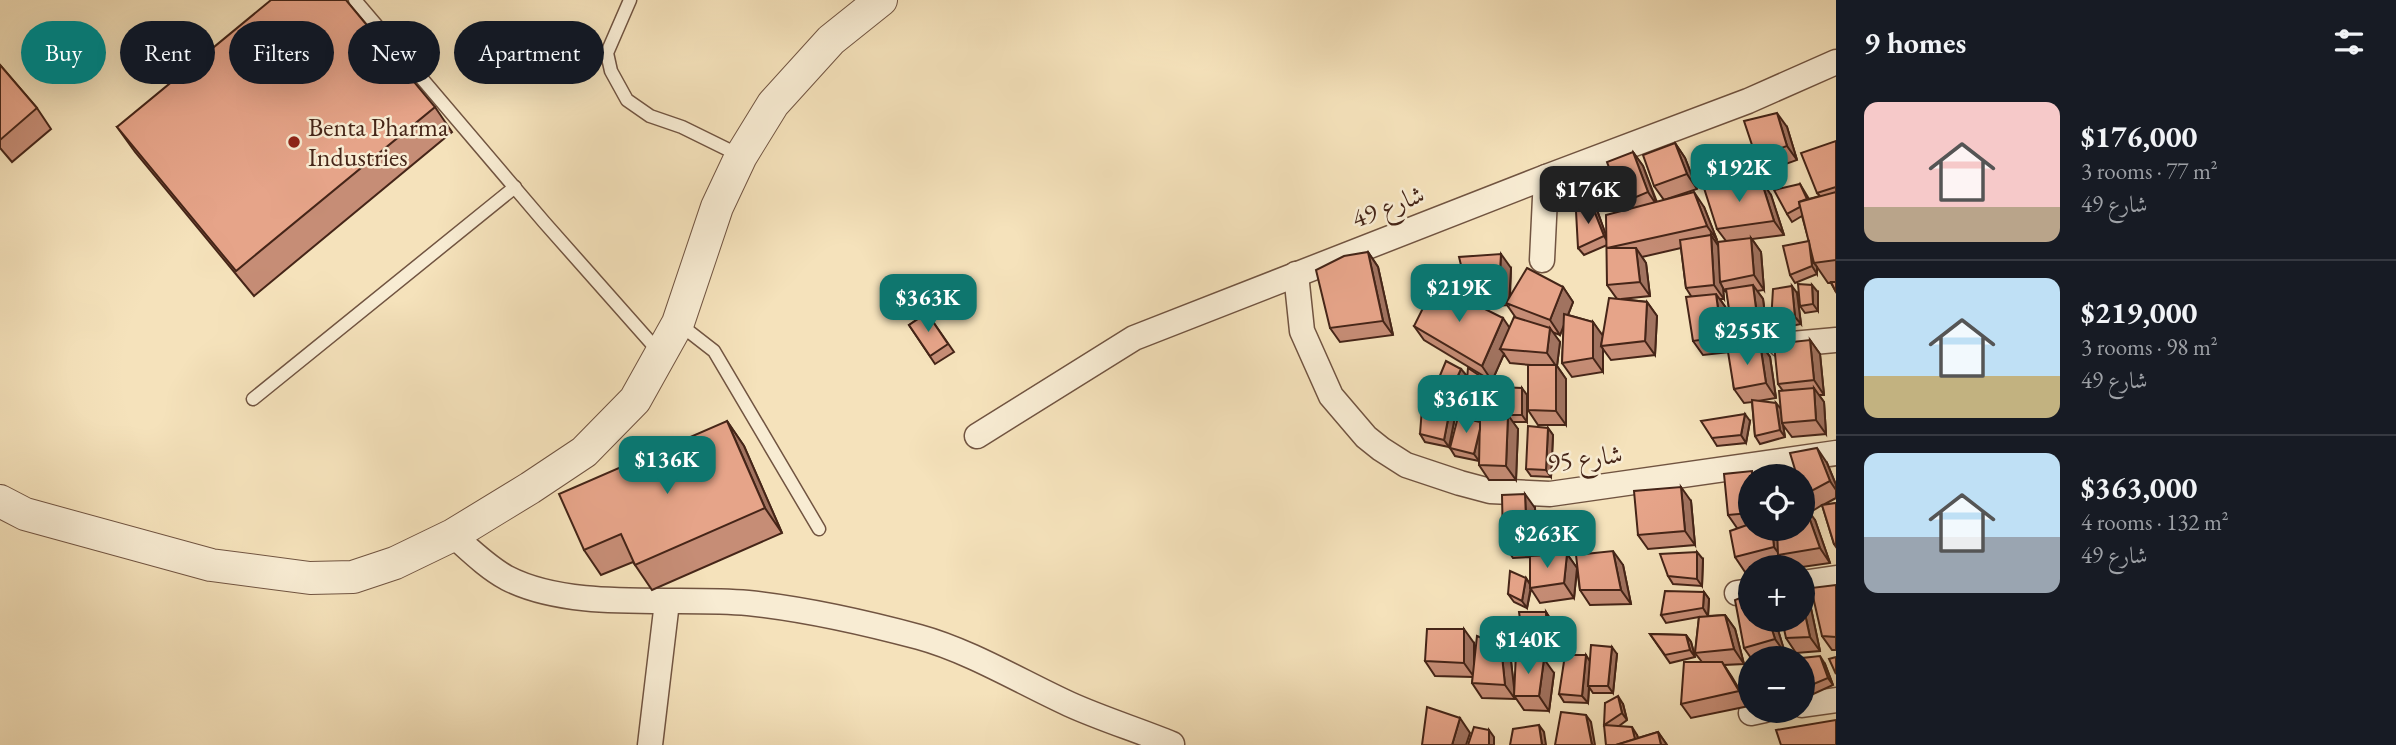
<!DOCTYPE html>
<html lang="en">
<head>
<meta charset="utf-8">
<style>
	:root { --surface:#171b24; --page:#20242c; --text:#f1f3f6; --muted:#9ea1a6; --line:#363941; --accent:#0f766e }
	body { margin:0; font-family:"EB Garamond",Amiri,serif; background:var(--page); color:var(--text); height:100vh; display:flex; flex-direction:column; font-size:26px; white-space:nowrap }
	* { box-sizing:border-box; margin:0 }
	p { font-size:23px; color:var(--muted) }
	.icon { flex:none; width:38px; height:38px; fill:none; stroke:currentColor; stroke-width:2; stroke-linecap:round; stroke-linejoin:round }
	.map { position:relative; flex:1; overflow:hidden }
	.panel { display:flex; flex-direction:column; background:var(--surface); width:560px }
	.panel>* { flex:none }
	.top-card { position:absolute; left:21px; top:21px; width:665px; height:63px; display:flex; gap:14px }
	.fabs { position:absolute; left:1738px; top:464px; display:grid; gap:14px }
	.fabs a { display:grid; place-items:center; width:77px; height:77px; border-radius:50%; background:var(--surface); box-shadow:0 7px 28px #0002; font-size:35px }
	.price { position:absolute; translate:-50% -60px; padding:0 16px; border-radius:14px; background:var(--accent); color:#fff; font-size:23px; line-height:46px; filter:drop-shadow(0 2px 4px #0008) }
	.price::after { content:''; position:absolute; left:50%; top:42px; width:21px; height:16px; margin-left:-10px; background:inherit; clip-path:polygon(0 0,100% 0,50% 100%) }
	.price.active { background:#222; color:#fff }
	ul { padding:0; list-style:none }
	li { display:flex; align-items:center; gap:21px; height:175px; padding:0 28px }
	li+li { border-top:2px solid var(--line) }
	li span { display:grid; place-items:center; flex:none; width:196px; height:140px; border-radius:14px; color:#555 }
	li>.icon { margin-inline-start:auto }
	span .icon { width:84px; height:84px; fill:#fffc; stroke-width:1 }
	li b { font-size:30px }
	h2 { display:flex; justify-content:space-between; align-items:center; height:84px; padding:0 28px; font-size:30px }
	.tag { padding:0 24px; border-radius:32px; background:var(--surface); box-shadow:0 7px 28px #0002; font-size:24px; line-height:63px }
	.tag.active { background:var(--accent); color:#fff }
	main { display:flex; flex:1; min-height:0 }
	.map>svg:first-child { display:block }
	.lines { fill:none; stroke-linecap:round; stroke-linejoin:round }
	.service-casing { stroke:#715441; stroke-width:15 }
	.minor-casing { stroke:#715441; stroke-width:27 }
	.tertiary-casing { stroke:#715441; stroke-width:34 }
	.service { stroke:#f8ecd3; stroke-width:12 }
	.minor { stroke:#f8ecd3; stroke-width:24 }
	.tertiary { stroke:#f8ecd3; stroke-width:32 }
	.wall { fill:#c68d76; stroke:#452518; stroke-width:2; fill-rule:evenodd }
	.shaded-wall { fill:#a17360; stroke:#452518; stroke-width:2 }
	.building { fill:#e6a489; stroke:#452518; stroke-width:2 }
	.poi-dot { fill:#8f2418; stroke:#f8ecd3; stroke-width:2.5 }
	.labels { text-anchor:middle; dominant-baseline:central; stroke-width:5; stroke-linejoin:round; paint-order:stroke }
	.poi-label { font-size:26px; fill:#452518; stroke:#f8ecd3; text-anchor:start }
	.street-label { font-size:26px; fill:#452518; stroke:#f8ecd3 }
</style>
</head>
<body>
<main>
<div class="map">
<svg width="1836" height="745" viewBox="0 0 1836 745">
	<rect width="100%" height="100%" fill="#f5e2bb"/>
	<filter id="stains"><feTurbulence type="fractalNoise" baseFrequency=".00286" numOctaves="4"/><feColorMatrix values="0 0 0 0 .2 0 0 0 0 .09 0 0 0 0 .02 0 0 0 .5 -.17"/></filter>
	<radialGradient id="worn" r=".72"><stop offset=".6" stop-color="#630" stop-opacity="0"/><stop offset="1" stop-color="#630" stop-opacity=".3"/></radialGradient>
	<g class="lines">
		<g class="service-casing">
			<g id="service">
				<path d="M355,0L544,222L660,353"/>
				<path d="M630,0L607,53L611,71L627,100L650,116L682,127L741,156"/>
				<path d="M678,323L714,351L819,529"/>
				<path d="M253,399L515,187"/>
			</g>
		</g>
		<g class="minor-casing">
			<g id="minor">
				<path d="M1542,260L1546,177"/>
				<path d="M1296,274L1302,331L1331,396L1366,437L1381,449L1406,465L1460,483L1490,491L1550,494L1836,453"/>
				<path d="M1781,345L1836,340"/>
				<path d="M977,436L1134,338L1546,177L1748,101L1836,62"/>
				<path d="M453,535C470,550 487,567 507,578C573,612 675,596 748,603C805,609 863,622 919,637C970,651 1021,682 1069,704C1102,719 1138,730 1172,744"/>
				<path d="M1802,583L1836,578"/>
				<path d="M1737,593L1750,591"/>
				<path d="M1802,705L1836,700"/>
				<path d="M1751,713L1765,710"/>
				<path d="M650,745L667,602"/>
			</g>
		</g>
		<g class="tertiary-casing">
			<path id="tertiary" d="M0,501L25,514L211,565L310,578L353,577L395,563L453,535L530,488L584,452L635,400L678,323L717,207L741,156L773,104L831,40L881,0"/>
		</g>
		<use href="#service" class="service"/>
		<use href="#minor" class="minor"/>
		<use href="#tertiary" class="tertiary"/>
	</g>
	<g class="wall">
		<path d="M0,65L37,108L51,129L12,162L0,148Z"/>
		<path d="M435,107L452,132L254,296L135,152L117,127Z"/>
		<path d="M1787,127L1797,160L1766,171L1756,157Z"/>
		<path d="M1836,141V292L1831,283H1828L1817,267V274L1795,283L1790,275L1809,241L1802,216L1792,222L1787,214L1800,184L1809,199L1820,196L1817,193Z"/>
		<path d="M1675,143L1685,158L1697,189L1664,200L1654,186Z"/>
		<path d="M1633,152L1643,166L1657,202L1704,207L1717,240L1715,241L1719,246L1726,241L1717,229L1771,195L1784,235L1752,239L1761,252L1764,290L1757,291L1763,299L1769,345L1763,347L1770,357L1776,398L1758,401L1781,409L1783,391L1778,384L1810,340L1820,354L1824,395H1819L1824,402L1826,434L1792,437L1783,425L1785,437L1760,444L1755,436L1752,402L1744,403L1734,389L1730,352L1703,355L1693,341L1691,296L1686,288L1681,248L1642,257L1646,263L1650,296L1621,299L1647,302L1657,316L1655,355L1611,360L1603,349V372L1572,377L1562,363L1564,324L1560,335L1552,332L1560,342L1557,366L1566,379V425H1538L1528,410L1530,365L1510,363L1504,354L1492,381L1424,340L1414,326L1476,305L1468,294L1511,268L1510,297L1563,287L1573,302L1568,315L1593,322L1602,336L1617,299L1607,285V245L1584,255L1578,248L1591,203L1597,210L1607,238L1627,210L1622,203ZM1723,288L1727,293L1733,336L1741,348L1732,351L1726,308L1720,299H1724ZM1507,305L1516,318L1510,328L1482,308Z"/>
		<path d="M1368,252L1378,267L1393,335L1340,342L1330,328Z"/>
		<path d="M1818,292V311L1805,313L1800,306Z"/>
		<path d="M1797,293L1801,324L1777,329L1771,322Z"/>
		<path d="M927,313L954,352L935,364L909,325Z"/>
		<path d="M1467,376L1454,403L1439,398L1434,390Z"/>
		<path d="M1491,388L1497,414L1470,411L1465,404Z"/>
		<path d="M1527,395V422H1512L1518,429L1516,480H1489L1479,465V459V461L1455,456L1450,448L1480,422L1497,415Z"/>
		<path d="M1455,417L1449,447L1425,442L1420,434Z"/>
		<path d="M727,421L744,446L782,533L652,590L633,562L601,575L584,550Z"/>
		<path d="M1750,421L1746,443L1717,446L1712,438Z"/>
		<path d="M1548,428L1553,435L1551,477L1531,476L1526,469Z"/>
		<path d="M1827,463L1836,485V498L1823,505L1836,503V547L1834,544L1822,505L1814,510L1804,495Z"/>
		<path d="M1750,476V528L1815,520L1830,563L1802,567H1786L1783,562L1763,567H1750V570L1745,572L1735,557L1737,528L1728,515Z"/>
		<path d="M1691,501L1695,545L1648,549L1638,535Z"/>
		<path d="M1535,508L1537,555L1567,554L1577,568L1623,565L1631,604L1590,605L1580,590L1577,569L1574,598L1540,603L1531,589L1527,608L1514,602L1508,594L1526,578L1530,584V557L1513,558L1503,543Z"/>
		<path d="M1703,559L1702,586L1673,584L1668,576Z"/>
		<path d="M1836,585V650H1832L1822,636Z"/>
		<path d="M1704,592L1709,599L1708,616L1725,615L1735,629L1744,664L1724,665L1749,706L1691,718L1681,704L1702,662L1695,653L1699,617L1666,623L1661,615Z"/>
		<path d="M1809,599L1820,651L1796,653L1786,638Z"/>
		<path d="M1546,612L1551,620L1552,650L1529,655L1524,648Z"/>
		<path d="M1775,620L1785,653L1770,658H1751L1744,648Z"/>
		<path d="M1650,634L1686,635L1691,642L1695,657L1670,663Z"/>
		<path d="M1474,643V669L1511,661L1514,689L1554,673L1549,711L1524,710L1515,697V699L1482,698L1472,683L1473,677L1435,676L1425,661Z"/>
		<path d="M1617,654L1613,693H1593L1589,687L1588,703L1564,702L1559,694L1590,661Z"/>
		<path d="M1825,664L1833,685L1809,696L1802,685Z"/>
		<path d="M1605,703L1623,704L1627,720L1619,726L1637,735L1638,738L1658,732L1667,745H1606Z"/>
	</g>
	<g class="shaded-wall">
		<path d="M1777,113L1787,127L1797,160L1787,146Z"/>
		<path d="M1675,143L1685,158L1697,189L1687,174Z"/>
		<path d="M1633,152L1643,166L1658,207L1648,192Z"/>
		<path d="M1761,180L1771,195L1784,235L1774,221Z"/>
		<path d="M1694,192L1704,207L1717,240L1707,226Z"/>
		<path d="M1591,203L1597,210L1609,244L1604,236Z"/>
		<path d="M1711,235L1721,250L1720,282L1723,288L1724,299L1714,285Z"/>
		<path d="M1751,238L1761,252L1764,290L1754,275Z"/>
		<path d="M1810,241L1814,263L1817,267V274L1812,266Z"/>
		<path d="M1636,248L1646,263L1650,296L1640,282Z"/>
		<path d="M1368,252L1378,267L1393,335L1383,321Z"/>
		<path d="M1501,254L1511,268L1509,304L1499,290Z"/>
		<path d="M1753,285L1763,299L1769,345L1759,331Z"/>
		<path d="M1812,285L1818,292V311L1813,304Z"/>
		<path d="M1792,286L1797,293L1801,324L1795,317Z"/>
		<path d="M1563,287L1573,302L1560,335L1550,320Z"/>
		<path d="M1716,294L1726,308L1732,351L1722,337Z"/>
		<path d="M1647,302L1657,316L1655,355L1645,341Z"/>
		<path d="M1503,318L1513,333L1500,349L1504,354L1492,381L1482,366Z"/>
		<path d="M1593,322L1603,336L1601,346L1603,349V372L1593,358Z"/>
		<path d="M1550,328L1560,342L1557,366L1566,379V425L1556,411V366L1547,353Z"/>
		<path d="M1810,340L1820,354L1824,395L1814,380Z"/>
		<path d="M1760,343L1770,357L1776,398L1766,383Z"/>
		<path d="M1461,369L1467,376L1454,403L1449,395Z"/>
		<path d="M1486,380L1491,388L1497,414L1492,406Z"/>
		<path d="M1522,388L1527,395V422L1522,415Z"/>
		<path d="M1814,388L1824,402L1826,434L1816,420Z"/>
		<path d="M1776,403L1782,410V423L1783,425L1785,437L1780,430Z"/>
		<path d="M1450,409L1455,417L1449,447L1444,440Z"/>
		<path d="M1745,414L1750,421L1746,443L1741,435Z"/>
		<path d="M1508,415L1518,429L1516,480L1506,466Z"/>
		<path d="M727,421L744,446L782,533L765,508Z"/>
		<path d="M1482,423L1487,430L1479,461L1474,454Z"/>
		<path d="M1548,428L1553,435L1551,477L1546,470Z"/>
		<path d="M1817,448L1827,463L1836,485V490L1830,481Z"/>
		<path d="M1681,487L1691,501L1695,545L1685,531Z"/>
		<path d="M1525,494L1535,508L1537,557L1527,542Z"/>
		<path d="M1805,506L1815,520L1830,563L1820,548Z"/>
		<path d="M1772,528H1780V555L1774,547Z"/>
		<path d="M1613,551L1623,565L1631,604L1621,590Z"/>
		<path d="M1697,552L1703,559L1702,586L1697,579Z"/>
		<path d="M1567,554L1577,568L1574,598L1564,583Z"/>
		<path d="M1526,578L1531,586L1527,608L1522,601Z"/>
		<path d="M1802,590L1809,599L1820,651L1810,637L1802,600Z"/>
		<path d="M1704,592L1709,599L1708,616L1703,608Z"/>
		<path d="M1546,612L1551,620L1552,650L1547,643Z"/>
		<path d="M1725,615L1735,629L1744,664L1734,649Z"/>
		<path d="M1769,620H1775L1785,653L1775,639Z"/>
		<path d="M1464,629L1474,643V677L1464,663Z"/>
		<path d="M1686,635L1691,642L1695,657L1690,650Z"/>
		<path d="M1501,646L1511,661L1515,696H1514L1515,699L1505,685Z"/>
		<path d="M1612,647L1617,654L1613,693L1608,686Z"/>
		<path d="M1586,655L1591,663L1588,686L1589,687L1588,703L1582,696Z"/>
		<path d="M1820,656L1825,664L1833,685L1828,678Z"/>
		<path d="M1544,659L1554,673L1549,711L1539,696Z"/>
		<path d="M1722,662L1732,677L1749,706L1739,691Z"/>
		<path d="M1618,696L1623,704L1627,720L1622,713Z"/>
		<path d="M1586,715L1591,722L1595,745H1592Z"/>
		<path d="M1460,718L1470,733L1466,745H1452Z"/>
		<path d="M1539,725L1544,732L1546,745H1542Z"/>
		<path d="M1632,727L1637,735L1640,745L1635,741Z"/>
		<path d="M1489,730L1494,737V745H1489Z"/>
		<path d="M1658,732L1667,745H1661Z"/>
	</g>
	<g class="building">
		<path d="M271,0H346L435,107L236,271L117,127Z"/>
		<path d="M0,65L37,108L0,140Z"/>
		<path d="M1777,113L1787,146L1756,157L1744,121Z"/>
		<path d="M1836,141V187L1817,193L1801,153Z"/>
		<path d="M1675,143L1687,174L1654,186L1643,155Z"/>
		<path d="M1633,152L1648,192L1622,203L1607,162Z"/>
		<path d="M1761,180L1774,221L1717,229L1704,188Z"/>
		<path d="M1800,184L1807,199L1799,202L1800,207L1787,214L1774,190Z"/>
		<path d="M1694,192L1707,226L1607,248H1636L1640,282L1607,285L1606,215Z"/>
		<path d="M1836,192V260L1814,263L1799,202Z"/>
		<path d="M1591,203L1604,236L1578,248L1576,211Z"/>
		<path d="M1711,235L1714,285L1686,288L1680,240Z"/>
		<path d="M1751,238L1754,275L1720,282L1718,242Z"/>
		<path d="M1809,241L1812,266L1790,275L1783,246Z"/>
		<path d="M1368,252L1383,321L1330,328L1316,270L1344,256Z"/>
		<path d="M1501,254L1499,290L1468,294L1459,257Z"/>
		<path d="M1527,268L1563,287L1550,320L1506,303Z"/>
		<path d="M1831,282H1836V292Z"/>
		<path d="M1435,284L1503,318L1482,366L1414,326Z"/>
		<path d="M1798,284L1812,285L1813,304L1800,306Z"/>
		<path d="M1753,285L1759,331L1733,336L1726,289Z"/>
		<path d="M1792,286L1795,317L1771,322L1773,289Z"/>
		<path d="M1716,294L1722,337L1693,341L1686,297Z"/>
		<path d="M1609,298L1647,302L1645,341L1601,346Z"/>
		<path d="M927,313L948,344L930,356L909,325Z"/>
		<path d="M1564,314L1593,322V358L1562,363Z"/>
		<path d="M1514,317L1550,328L1547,353L1500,349Z"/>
		<path d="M1810,340L1814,380L1778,384L1774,344Z"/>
		<path d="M1760,343L1766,383L1734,389L1728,352Z"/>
		<path d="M1446,361L1461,369L1449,395L1434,390Z"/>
		<path d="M1528,365H1556V411L1528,410Z"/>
		<path d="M1468,368L1486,380L1492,406L1465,404Z"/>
		<path d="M1497,387L1522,388V415H1497Z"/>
		<path d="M1814,388L1816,420L1782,423L1779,391Z"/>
		<path d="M1423,395L1450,409L1444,440L1420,434Z"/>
		<path d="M1752,400L1776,403L1780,430L1755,436Z"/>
		<path d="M1745,414L1741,435L1712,438L1701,421Z"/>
		<path d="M1480,415H1508L1506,466L1479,465Z"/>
		<path d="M1458,417L1480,422V429L1474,454L1450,448Z"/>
		<path d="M727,421L765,508L635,565L621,534L584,550L559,494Z"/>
		<path d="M1528,426L1548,428L1546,470L1526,469Z"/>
		<path d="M1817,448L1830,481L1804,495L1802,476H1797L1790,453Z"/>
		<path d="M1752,471V476H1750V513L1728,515L1724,474Z"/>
		<path d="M1681,487L1685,531L1638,535L1634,491Z"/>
		<path d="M1525,494L1527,542L1503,543L1502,495Z"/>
		<path d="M1836,503V544H1834L1822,505Z"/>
		<path d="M1802,506H1805L1820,548L1778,555L1777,528H1802Z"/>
		<path d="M1750,524V528H1772L1774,547L1735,557L1730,531Z"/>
		<path d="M1613,551L1621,590H1580L1576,555Z"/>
		<path d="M1697,552V579L1668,576L1660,554Z"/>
		<path d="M1567,554L1564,583L1530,588V556Z"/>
		<path d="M1510,571L1526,578L1522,601L1508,594Z"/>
		<path d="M1836,585V637L1822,636L1811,588Z"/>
		<path d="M1665,591L1704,592L1703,608L1661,615Z"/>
		<path d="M1750,594V620H1769L1775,639L1744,648L1735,600Z"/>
		<path d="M1802,600L1810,637L1786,638L1782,620H1802Z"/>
		<path d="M1519,612H1546L1547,643L1524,648Z"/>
		<path d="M1725,615L1734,649L1695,653L1699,617Z"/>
		<path d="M1427,629H1464V663L1425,661Z"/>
		<path d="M1650,634L1686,635L1690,650L1665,655Z"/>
		<path d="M1477,636L1501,646L1505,685L1472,683Z"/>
		<path d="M1591,645L1612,647L1608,686H1588Z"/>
		<path d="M1516,653L1544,659L1539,696H1514Z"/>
		<path d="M1565,655H1586L1582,696L1559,694Z"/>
		<path d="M1820,656L1828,678L1804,688L1802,685V658Z"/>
		<path d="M1836,657V674L1829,659Z"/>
		<path d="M1684,662H1722L1739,691L1681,704Z"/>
		<path d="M1747,673H1750V683Z"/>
		<path d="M1618,696L1622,713L1604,725L1605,703Z"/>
		<path d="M1427,707L1460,718L1452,745H1422Z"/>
		<path d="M1561,712L1586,715L1592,745H1555Z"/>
		<path d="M1836,720V745H1781L1776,730Z"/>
		<path d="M1539,725L1542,745H1510L1513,729Z"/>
		<path d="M1604,725L1632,727L1635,739L1616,745H1606Z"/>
		<path d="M1474,727L1489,730V745H1468Z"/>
		<path d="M1658,732L1661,745H1616Z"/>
	</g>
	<circle class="poi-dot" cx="294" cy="142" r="7"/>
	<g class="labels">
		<g class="poi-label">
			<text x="308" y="127">Benta Pharma<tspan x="308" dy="30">Industries</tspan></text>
		</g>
		<g class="street-label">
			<text transform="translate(1388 206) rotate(-21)">شارع 49</text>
			<text transform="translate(1585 458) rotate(-7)">شارع 95</text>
		</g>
	</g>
	<rect width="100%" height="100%" filter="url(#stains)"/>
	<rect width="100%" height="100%" fill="url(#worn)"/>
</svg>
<div class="fabs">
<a><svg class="icon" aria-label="locate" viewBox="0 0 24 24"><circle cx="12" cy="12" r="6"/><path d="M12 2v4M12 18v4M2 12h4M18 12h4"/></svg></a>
<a>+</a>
<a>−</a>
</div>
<b class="price" style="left:1739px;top:204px">$192K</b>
<b class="price active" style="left:1588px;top:226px">$176K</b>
<b class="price" style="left:1459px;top:324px">$219K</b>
<b class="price" style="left:928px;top:334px">$363K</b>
<b class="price" style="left:1747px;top:367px">$255K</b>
<b class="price" style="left:1466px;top:435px">$361K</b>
<b class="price" style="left:667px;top:496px">$136K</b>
<b class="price" style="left:1547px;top:570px">$263K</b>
<b class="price" style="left:1528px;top:676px">$140K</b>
<div class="top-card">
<a class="tag active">Buy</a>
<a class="tag">Rent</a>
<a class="tag">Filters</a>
<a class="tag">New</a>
<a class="tag">Apartment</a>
</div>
</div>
<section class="panel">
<h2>9 homes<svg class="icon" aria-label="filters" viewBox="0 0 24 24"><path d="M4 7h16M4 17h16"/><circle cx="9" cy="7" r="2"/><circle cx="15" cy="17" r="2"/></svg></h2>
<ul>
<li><span style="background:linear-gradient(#f6c9c9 75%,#b9a48a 0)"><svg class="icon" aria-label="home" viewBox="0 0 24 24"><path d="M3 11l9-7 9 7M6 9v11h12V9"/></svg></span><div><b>$176,000</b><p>3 rooms · 77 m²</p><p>شارع 49</p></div></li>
<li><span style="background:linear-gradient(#bfe0f5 70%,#c2b280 0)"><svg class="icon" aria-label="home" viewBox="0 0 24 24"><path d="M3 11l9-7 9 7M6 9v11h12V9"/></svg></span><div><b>$219,000</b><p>3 rooms · 98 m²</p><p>شارع 49</p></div></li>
<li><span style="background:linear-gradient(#bfe0f5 60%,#9aa5b1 0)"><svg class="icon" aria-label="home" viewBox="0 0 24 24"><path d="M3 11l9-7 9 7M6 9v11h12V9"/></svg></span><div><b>$363,000</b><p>4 rooms · 132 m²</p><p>شارع 49</p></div></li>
</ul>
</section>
</main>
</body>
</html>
